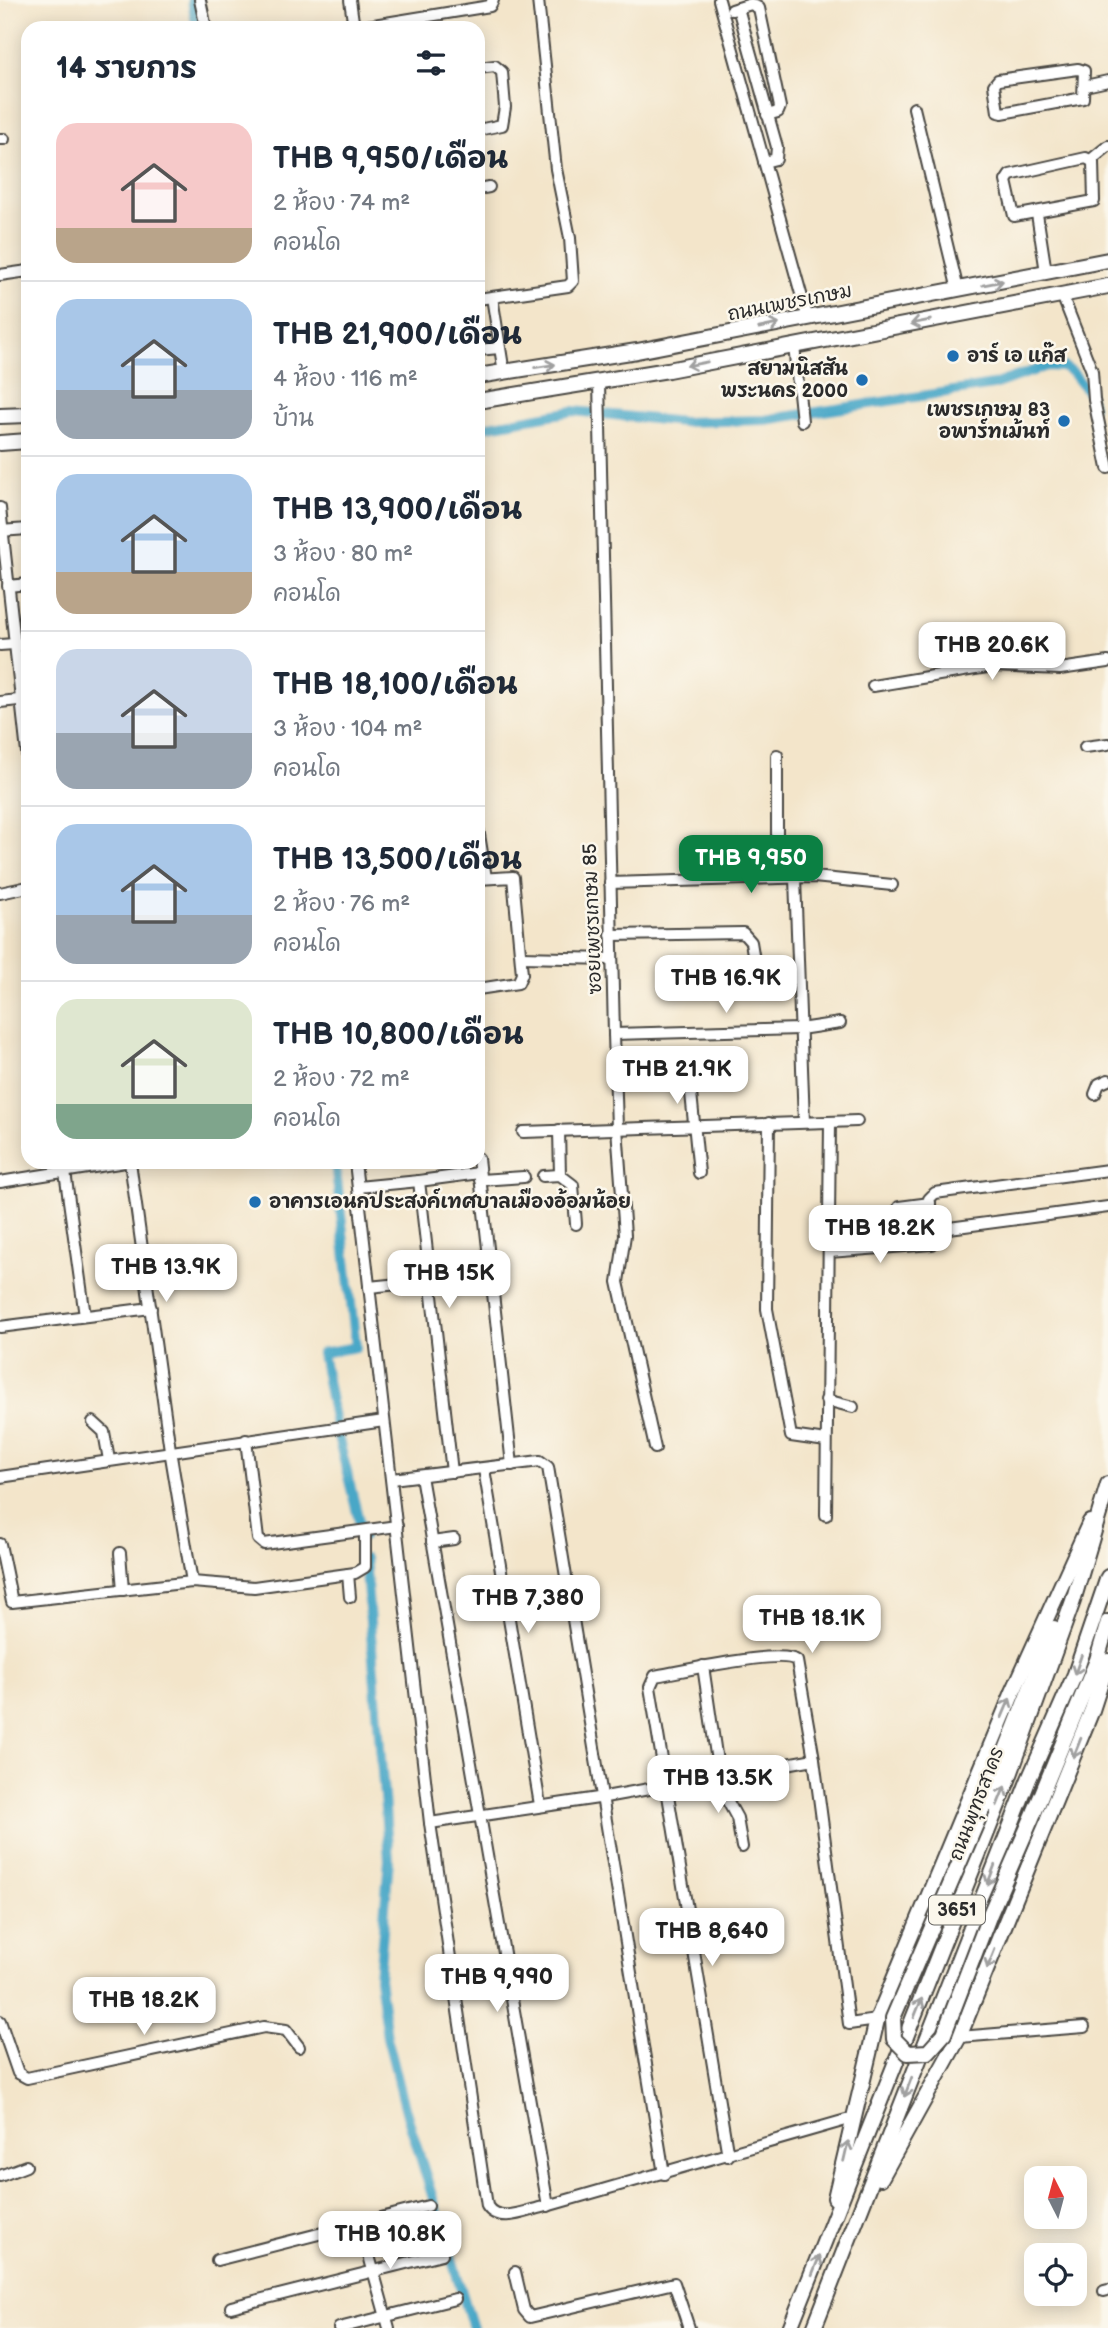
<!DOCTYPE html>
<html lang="th">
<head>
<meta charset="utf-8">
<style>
	:root { --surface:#fff; --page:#f2f2f3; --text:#1f2937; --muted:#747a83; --line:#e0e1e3; --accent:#0b8043 }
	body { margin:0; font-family:"Balsamiq Sans","Playpen Sans Thai",sans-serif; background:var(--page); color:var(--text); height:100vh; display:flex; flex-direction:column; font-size:26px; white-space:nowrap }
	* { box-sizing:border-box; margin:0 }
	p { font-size:23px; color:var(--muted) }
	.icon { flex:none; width:38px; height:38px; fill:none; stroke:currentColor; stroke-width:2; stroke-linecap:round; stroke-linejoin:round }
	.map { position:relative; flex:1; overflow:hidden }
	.details { position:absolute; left:21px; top:21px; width:464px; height:1148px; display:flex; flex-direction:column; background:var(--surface); border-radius:21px; box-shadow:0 4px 18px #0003 }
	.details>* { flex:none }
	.needle { width:46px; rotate:354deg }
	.tools { position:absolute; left:1024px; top:2166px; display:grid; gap:14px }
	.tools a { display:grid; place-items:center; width:63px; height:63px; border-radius:14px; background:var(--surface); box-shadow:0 4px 18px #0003; font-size:35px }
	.price { position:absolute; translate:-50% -60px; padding:0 16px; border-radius:14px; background:#fff; color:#222; font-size:23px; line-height:46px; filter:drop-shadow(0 2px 4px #0008) }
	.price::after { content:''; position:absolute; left:50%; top:42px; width:21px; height:16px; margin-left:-10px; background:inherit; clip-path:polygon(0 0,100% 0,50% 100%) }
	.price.current { background:var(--accent); color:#fff }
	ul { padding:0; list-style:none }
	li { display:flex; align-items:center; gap:21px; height:175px; padding:0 35px }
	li+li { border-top:2px solid var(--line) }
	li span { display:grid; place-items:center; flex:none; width:196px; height:140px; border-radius:21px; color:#555 }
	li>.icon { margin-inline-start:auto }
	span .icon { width:84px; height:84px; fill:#fffc; stroke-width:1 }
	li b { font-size:30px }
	h2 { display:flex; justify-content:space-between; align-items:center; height:84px; padding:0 35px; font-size:30px }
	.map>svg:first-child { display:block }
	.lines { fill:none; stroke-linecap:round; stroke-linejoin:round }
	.canal { stroke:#48a7c7; stroke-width:10 }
	.minor-casing { stroke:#494743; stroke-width:14 }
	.major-casing { stroke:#494743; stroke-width:18 }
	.minor { stroke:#fff; stroke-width:10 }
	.major { stroke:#fff; stroke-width:14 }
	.major-bridge-casing { stroke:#494743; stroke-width:18; stroke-linecap:butt }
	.major-bridge { stroke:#fff; stroke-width:14 }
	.oneway { stroke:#a0a0a0 }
	.poi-dot { fill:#1f6fb2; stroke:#fbf7ec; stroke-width:2.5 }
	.labels { text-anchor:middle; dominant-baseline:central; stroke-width:5; stroke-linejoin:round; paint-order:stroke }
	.shield { fill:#fbf7ec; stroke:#696865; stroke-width:2 }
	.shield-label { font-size:18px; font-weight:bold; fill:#2b2b2b }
	.street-label { font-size:19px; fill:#2b2b2b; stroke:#fbf7ec }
	.poi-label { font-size:19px; font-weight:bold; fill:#2b2b2b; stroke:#fbf7ec; text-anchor:start }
</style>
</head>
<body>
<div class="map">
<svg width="1108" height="2328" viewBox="0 0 1108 2328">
	<rect width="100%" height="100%" fill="#fbf7ec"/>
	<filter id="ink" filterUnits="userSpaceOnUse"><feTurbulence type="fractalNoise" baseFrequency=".0143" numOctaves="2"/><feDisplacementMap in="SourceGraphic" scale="14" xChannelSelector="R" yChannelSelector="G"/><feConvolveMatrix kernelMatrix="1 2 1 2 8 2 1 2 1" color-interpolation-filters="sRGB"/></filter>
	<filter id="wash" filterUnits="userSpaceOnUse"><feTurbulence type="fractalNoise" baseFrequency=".00686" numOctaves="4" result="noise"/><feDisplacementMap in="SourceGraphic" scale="28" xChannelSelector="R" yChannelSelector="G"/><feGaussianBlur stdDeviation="1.57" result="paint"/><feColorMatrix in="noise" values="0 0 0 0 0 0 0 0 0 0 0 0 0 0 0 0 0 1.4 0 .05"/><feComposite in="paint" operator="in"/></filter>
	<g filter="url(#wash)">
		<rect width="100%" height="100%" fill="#f3e5ca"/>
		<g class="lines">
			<g class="canal">
				<path d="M192,0L197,28"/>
				<path d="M478,428L573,411L683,422L765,420L993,385L1047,366L1064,367L1073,373L1088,392L1093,406"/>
				<path d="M335,1162L356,1347L322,1353L335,1424L363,1537"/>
				<path d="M365,1559L389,1859L379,1978L387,2037L406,2111L473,2328"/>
			</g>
		</g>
	</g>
	<g filter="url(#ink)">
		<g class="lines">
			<g class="minor-casing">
				<g id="minor">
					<path d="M200,0L206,28"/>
					<path d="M350,0L354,28"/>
					<path d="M719,0L808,319"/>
					<path d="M738,8L777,147L776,159L764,162"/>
					<path d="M732,10L751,4L759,8L780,107L778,112L767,115"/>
					<path d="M355,28L490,6L493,0"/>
					<path d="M478,68L495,66L502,72L505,107L502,125L478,130"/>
					<path d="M1078,69L1084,71L1083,98L1002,113L998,112L994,85L998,80Z"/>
					<path d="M1085,86L1108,81"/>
					<path d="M914,108L958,290"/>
					<path d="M0,139H4"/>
					<path d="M1086,158L1093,162L1094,201L1014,216L1006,181L1010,175Z"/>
					<path d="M1092,159L1108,146"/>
					<path d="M478,189L489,187"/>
					<path d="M1037,214L1046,272"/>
					<path d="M0,275L28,271"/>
					<path d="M1062,295L1092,371L1094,400L1108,468"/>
					<path d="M492,297L568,286L573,281L570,238L556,169L538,0"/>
					<path d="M478,299L492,297L504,373"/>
					<path d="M794,346L802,421"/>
					<path d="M478,350L499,348"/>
					<path d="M599,382L614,1034L617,1128L625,1235L618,1282L655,1448"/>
					<path d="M0,508L28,762"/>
					<path d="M0,531L28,529"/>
					<path d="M8,586L28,584"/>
					<path d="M0,645L28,643"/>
					<path d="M873,686L993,666L1060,669L1108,662"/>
					<path d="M0,702L28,699"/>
					<path d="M1085,747L1108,744"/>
					<path d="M478,828L486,878"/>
					<path d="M777,878V755"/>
					<path d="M795,878L804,1122"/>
					<path d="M478,879L513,877L522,974L518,983L478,989"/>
					<path d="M610,883L814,877L892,885"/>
					<path d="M0,893L28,887"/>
					<path d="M611,935L743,933L751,942L757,978"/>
					<path d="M521,957L611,959"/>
					<path d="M614,1034L800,1029L840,1023"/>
					<path d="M690,1083L699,1173"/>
					<path d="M1095,1094L1099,1084L1108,1080"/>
					<path d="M769,1123L767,1309L791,1436L826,1441"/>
					<path d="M559,1130L560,1175"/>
					<path d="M523,1132L857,1121"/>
					<path d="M478,1158L512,1465"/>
					<path d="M130,1162L170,1450L192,1582"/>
					<path d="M355,1162L430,1823L487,2206C498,2224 526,2211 543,2207L853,2118"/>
					<path d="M65,1172L85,1316"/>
					<path d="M543,1176L560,1175L573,1185L576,1224"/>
					<path d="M480,1180L524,1177"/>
					<path d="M0,1182L125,1162"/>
					<path d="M358,1187L419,1181"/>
					<path d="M899,1207L930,1203"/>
					<path d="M934,1230L1108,1207"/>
					<path d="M829,1252L932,1244L934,1230L929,1199L935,1193L1108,1170"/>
					<path d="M369,1287L418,1282"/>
					<path d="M0,1327L151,1308"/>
					<path d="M826,1400L853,1407"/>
					<path d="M93,1422L104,1432L109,1460"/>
					<path d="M246,1440L258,1539L264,1544L397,1526"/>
					<path d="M484,1469L540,1805"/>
					<path d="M452,1472L419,1181L479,1173"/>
					<path d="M421,1476L548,2206"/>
					<path d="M0,1477L384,1421"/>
					<path d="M392,1479L540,1461L548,1467L664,2174"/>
					<path d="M826,1515L830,1122"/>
					<path d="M432,1542L454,1539"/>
					<path d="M0,1544L12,1602L192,1582L254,1587L355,1573L365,1567V1531"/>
					<path d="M120,1553L123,1590"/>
					<path d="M348,1574L350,1597"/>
					<path d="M703,1666L719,1775"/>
					<path d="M714,1776L737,1818L742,1847"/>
					<path d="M430,1823L605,1797L814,1759"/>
					<path d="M0,2021L18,2073L27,2078L264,2027L286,2030L299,2047"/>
					<path d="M959,2037L1084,2027"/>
					<path d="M728,2156L650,1687L655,1676C678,1672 783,1648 797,1661L814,1759L849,2024L877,2020"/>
					<path d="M0,2176L26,2166"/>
					<path d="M360,2223L389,2328"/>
					<path d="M217,2260L428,2206"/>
					<path d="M515,2272L524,2310L530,2317L674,2283L689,2328"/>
					<path d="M1104,2291L1108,2290"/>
					<path d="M231,2307L442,2254"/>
					<path d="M339,2328L455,2299"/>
				</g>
			</g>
			<g class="major-casing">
				<g id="major">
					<path d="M478,376L637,351L1108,260"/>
					<path d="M478,401L668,370L1108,286"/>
					<path d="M0,416L28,415"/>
					<path d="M0,443L28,441"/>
					<path d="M983,1808L1054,1628"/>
					<path d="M1034,1813L1097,1660L1108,1622"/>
					<path d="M881,2178L959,2037L1092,1710L1108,1661"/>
					<path d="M835,2198L877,2020L1013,1692L1090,1522"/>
					<path d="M790,2328L1008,1780L1073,1601L1108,1484"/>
					<path d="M814,2328L1029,1779L1075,1674L1108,1577"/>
				</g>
			</g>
			<use href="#minor" class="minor"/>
			<use href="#major" class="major"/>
			<g class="major-bridge-casing">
				<path id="major-bridge" d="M983,1808L893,2018L894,2039L908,2053L928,2052L944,2034L990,1914L1034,1813"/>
			</g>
			<use href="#major-bridge" class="major-bridge"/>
		</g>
		<defs><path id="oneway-shaft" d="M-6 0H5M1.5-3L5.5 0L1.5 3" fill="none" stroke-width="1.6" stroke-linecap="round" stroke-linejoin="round" transform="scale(1.75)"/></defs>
		<g class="oneway">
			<use href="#oneway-shaft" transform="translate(993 283) rotate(-11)"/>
			<use href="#oneway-shaft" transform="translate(921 322) rotate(169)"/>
			<use href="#oneway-shaft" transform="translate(769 326) rotate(-12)"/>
			<use href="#oneway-shaft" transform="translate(697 364) rotate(169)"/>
			<use href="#oneway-shaft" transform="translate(545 366) rotate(-9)"/>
			<use href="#oneway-shaft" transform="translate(1078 1665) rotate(109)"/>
			<use href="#oneway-shaft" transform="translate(1006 1708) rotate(-67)"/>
			<use href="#oneway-shaft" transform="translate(1077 1748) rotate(112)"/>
			<use href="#oneway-shaft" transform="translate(1001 1796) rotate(-68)"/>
			<use href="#oneway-shaft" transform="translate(991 1875) rotate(111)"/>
			<use href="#oneway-shaft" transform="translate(991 1959) rotate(112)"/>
			<use href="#oneway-shaft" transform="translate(918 2008) rotate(-68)"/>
			<use href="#oneway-shaft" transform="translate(908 2087) rotate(111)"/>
			<use href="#oneway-shaft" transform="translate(846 2151) rotate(-77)"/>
			<use href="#oneway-shaft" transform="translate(816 2265) rotate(-68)"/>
		</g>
	</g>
	<g class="poi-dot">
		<circle cx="953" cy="356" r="7"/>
		<circle cx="862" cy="380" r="7"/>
		<circle cx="1064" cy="421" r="7"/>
		<circle cx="255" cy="1202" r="7"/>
	</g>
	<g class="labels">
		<rect class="shield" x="929" y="1895.5" width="56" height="29" rx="5"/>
		<g class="shield-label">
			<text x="957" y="1910">3651</text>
		</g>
		<g class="street-label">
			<text transform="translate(790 303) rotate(-11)">ถนนเพชรเกษม</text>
			<text transform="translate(593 919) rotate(-92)">ซอยเพชรเกษม 85</text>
			<text transform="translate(977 1804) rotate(-69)">ถนนพุทธสาคร</text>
		</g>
		<g class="poi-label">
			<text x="967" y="356">อาร์ เอ แก๊ส</text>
			<text x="848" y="369" text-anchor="end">สยามนิสสัน<tspan x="848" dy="22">พระนคร 2000</tspan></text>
			<text x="1050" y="410" text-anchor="end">เพชรเกษม 83<tspan x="1050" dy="22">อพาร์ทเม้นท์</tspan></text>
			<text x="269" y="1202">อาคารเอนกประสงค์เทศบาลเมืองอ้อมน้อย</text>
		</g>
	</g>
</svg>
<div class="tools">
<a><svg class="needle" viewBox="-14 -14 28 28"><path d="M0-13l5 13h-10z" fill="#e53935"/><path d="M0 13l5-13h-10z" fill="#747a83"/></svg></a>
<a><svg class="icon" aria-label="locate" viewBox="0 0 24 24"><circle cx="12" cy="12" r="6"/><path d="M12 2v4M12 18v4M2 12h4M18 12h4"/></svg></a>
</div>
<b class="price" style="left:992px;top:682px">THB 20.6K</b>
<b class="price current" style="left:751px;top:895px">THB 9,950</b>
<b class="price" style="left:726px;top:1015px">THB 16.9K</b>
<b class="price" style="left:677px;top:1106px">THB 21.9K</b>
<b class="price" style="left:880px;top:1265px">THB 18.2K</b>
<b class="price" style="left:166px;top:1304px">THB 13.9K</b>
<b class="price" style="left:449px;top:1310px">THB 15K</b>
<b class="price" style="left:528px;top:1635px">THB 7,380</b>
<b class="price" style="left:812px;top:1655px">THB 18.1K</b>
<b class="price" style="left:718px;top:1815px">THB 13.5K</b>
<b class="price" style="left:712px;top:1968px">THB 8,640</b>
<b class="price" style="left:497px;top:2014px">THB 9,990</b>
<b class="price" style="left:144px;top:2037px">THB 18.2K</b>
<b class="price" style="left:390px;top:2271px">THB 10.8K</b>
<section class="details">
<h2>14 รายการ<svg class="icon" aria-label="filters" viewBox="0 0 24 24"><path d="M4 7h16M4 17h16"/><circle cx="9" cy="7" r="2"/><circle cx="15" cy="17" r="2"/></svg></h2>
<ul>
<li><span style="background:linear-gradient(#f6c9c9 75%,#b9a48a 0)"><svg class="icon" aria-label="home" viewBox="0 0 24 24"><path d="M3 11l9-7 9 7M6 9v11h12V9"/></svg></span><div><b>THB 9,950/เดือน</b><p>2 ห้อง · 74 m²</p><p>คอนโด</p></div></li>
<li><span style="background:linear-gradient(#a9c7e8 65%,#9aa5b1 0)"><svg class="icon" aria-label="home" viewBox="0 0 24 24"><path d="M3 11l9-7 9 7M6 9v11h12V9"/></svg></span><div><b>THB 21,900/เดือน</b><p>4 ห้อง · 116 m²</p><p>บ้าน</p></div></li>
<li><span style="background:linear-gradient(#a9c7e8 70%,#b9a48a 0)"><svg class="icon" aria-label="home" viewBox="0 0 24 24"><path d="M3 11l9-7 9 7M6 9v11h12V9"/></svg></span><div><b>THB 13,900/เดือน</b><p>3 ห้อง · 80 m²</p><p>คอนโด</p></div></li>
<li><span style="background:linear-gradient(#c9d6e8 60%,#9aa5b1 0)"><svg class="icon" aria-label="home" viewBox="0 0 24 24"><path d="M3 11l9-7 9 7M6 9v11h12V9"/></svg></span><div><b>THB 18,100/เดือน</b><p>3 ห้อง · 104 m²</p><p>คอนโด</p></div></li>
<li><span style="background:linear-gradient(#a9c7e8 65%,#9aa5b1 0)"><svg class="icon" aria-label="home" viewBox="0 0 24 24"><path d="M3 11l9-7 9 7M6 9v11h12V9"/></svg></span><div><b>THB 13,500/เดือน</b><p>2 ห้อง · 76 m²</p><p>คอนโด</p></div></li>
<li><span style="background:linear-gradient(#dfe7d0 75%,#7fa58c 0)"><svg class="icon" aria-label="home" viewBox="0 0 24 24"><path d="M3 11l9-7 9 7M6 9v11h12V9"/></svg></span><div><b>THB 10,800/เดือน</b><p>2 ห้อง · 72 m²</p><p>คอนโด</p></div></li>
</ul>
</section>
</div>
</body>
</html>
